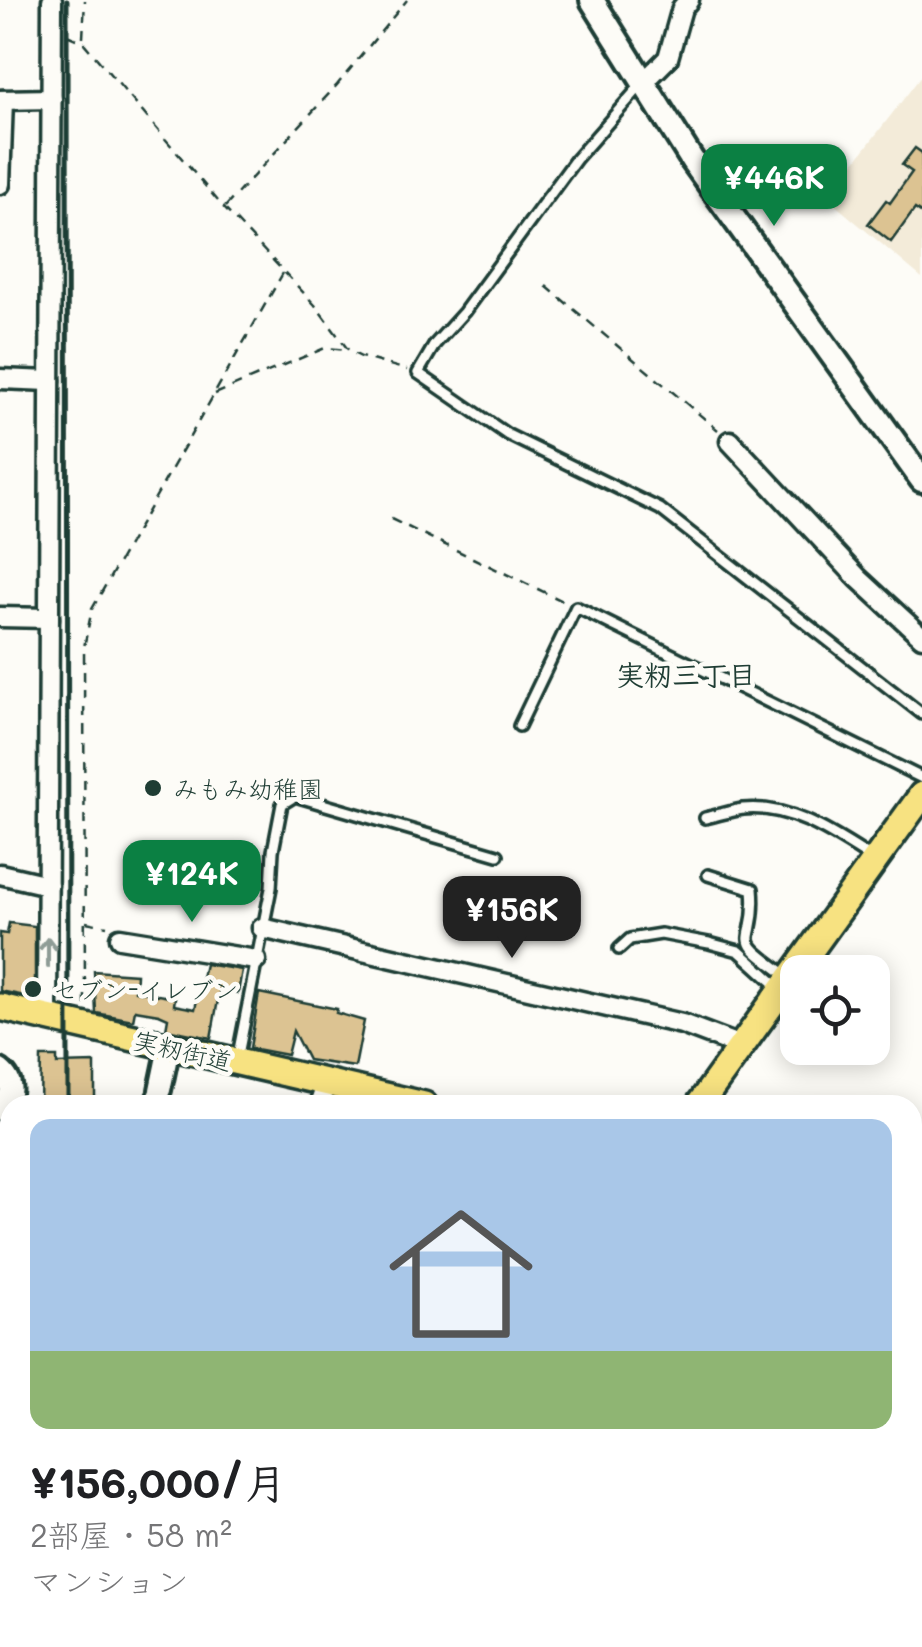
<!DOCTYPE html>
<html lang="ja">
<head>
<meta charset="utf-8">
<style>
	:root { --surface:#fff; --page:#f6f6f6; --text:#202124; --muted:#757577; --line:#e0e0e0; --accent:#0b8043 }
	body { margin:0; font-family:Mali,"Klee One",sans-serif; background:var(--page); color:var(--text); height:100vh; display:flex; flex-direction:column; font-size:38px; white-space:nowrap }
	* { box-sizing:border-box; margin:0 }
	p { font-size:32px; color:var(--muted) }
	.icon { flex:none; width:55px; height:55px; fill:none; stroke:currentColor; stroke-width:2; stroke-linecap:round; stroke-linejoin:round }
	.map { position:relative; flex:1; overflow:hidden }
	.sheet { position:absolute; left:0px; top:1095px; width:922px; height:552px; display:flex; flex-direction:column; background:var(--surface); border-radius:30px 30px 0 0; box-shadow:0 5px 25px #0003 }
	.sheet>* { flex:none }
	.tools { position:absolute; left:780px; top:955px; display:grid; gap:20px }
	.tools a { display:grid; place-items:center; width:110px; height:110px; border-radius:20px; background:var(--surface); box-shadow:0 5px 25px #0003; font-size:50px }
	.price { position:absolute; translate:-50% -85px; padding:0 22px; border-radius:20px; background:var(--accent); color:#fff; font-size:32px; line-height:65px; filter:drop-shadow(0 2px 5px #0008) }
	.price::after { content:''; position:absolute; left:50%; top:60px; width:30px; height:22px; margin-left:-15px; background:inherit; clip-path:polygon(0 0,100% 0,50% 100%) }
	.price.current { background:#222; color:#fff }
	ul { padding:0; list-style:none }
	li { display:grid; align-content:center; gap:20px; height:530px; padding:0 30px }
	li+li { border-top:2px solid var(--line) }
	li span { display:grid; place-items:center; height:310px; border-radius:20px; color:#555 }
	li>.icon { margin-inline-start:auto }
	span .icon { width:180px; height:180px; fill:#fffc; stroke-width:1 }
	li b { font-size:42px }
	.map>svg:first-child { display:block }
	.built { fill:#f3ebd9 }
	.building { fill:#dcc392; stroke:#1f3d34; stroke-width:2.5 }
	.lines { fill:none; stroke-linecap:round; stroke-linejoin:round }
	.service-casing { stroke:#1f3d34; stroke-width:16 }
	.minor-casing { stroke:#1f3d34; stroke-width:25 }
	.tertiary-casing { stroke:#1f3d34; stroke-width:28 }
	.secondary-casing { stroke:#1f3d34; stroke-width:30 }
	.primary-casing { stroke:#1f3d34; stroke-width:32 }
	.path { stroke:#1f3d34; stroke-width:2.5; stroke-dasharray:10 8; stroke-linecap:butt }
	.service { stroke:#fdfcf7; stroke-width:9 }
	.minor { stroke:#fdfcf7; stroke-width:18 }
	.tertiary { stroke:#fdfcf7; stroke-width:20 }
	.secondary { stroke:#fdfcf7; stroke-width:22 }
	.primary { stroke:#f7e281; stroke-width:25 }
	.rail { stroke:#1f3d34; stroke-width:5 }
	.oneway { stroke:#8e9c96 }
	.poi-dot { fill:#1f3d34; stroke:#fdfcf7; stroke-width:4 }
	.labels { text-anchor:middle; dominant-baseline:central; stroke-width:9; stroke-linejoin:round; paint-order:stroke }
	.poi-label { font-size:25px; fill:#1f3d34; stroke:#fdfcf7; text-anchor:start }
	.street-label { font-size:25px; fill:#1f3d34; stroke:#fdfcf7 }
	.neighbourhood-label { font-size:28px; font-weight:bold; fill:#1f3d34; stroke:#fdfcf7 }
</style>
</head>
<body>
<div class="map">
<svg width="922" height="1647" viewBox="0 0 922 1647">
	<rect width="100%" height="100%" fill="#fdfcf7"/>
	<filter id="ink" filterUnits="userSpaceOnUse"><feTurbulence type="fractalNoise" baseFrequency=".01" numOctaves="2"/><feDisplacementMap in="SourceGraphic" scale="20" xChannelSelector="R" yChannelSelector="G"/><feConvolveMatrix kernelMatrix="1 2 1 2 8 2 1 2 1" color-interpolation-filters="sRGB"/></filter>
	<g filter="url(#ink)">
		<path class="built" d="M922,75V278L827,198Z"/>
		<g class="building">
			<path d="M915,148L922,153V214L915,209L891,242L868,224L886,200L890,203L912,172L902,165Z"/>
			<path d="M9,923L35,926V998L0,991V933L7,934Z"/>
			<path d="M205,964L242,970L238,993L220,989L211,1038L166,1029L168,1018L159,1014L135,1010L133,1020L96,1013L94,971L136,974L135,991L175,998L174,1005L195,1009Z"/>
			<path d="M259,993L337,1009L336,1013L364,1021L355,1067L308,1060L293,1031L287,1055L250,1048Z"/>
			<path d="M41,1057H57V1064L95,1063V1105H40Z"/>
		</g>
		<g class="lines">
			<g class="service-casing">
				<g id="service">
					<path d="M642,84L576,159L464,312L435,344L418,373L508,435L660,509L922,714"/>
					<path d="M519,726L576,607L922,778"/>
					<path d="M705,818C718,815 731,811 743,809C791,804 835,835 873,859"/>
					<path d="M708,875L753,889C759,950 724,931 789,977"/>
					<path d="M619,949L630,939L661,934L709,943L739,951L781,989"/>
					<path d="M237,1060L271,888L273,851L282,804L295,796L498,855"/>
					<path d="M912,1342L922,1337"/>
					<path d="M0,1414L10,1423"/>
				</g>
			</g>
			<g class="minor-casing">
				<g id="minor">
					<path d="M642,84L668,58L682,8L689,0"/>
					<path d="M0,100L52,99"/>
					<path d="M0,184L3,100"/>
					<path d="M0,379L50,381"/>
					<path d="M730,441L858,578L922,637"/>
					<path d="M0,617L49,618"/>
					<path d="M0,874L48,885"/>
					<path d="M262,928L682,1024L743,1047"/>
					<path d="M120,938L256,960"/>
					<path d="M47,1019L52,0"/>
					<path d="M153,1105L160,1090"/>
					<path d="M319,1105L327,1083"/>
					<path d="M0,1130L10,1136"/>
					<path d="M0,1224L10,1230"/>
					<path d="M0,1304L10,1306"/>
					<path d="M54,1638V1647"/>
					<path d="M88,1638V1647"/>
					<path d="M354,1638L366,1647"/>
					<path d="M529,1638L542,1644"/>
				</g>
			</g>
			<g class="tertiary-casing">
				<g id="tertiary">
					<path d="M0,1070C15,1082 13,1097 0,1110"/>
					<path d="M160,1090L169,1047"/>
				</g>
			</g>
			<g class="secondary-casing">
				<path id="secondary" d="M592,0L692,160L922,480"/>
			</g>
			<g class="primary-casing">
				<g id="primary">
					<path d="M0,1007L424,1105"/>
					<path d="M699,1105L922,795"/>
					<path d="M912,1184L922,1185"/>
					<path d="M309,1647L316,1638"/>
				</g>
			</g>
			<g class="path">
				<path d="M67,35L83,42L224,208L315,305L349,351L361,357L407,370"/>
				<path d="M83,38L85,0"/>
				<path d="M225,207L337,85L407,0"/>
				<path d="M546,286L718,430"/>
				<path d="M215,394L325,348L348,350"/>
				<path d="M391,519L565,602"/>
				<path d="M86,922L107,926"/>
				<path d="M85,1005L84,647L92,609L283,273"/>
			</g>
			<use href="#service" class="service"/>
			<use href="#minor" class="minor"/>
			<use href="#tertiary" class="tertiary"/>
			<use href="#secondary" class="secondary"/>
			<use href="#primary" class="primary"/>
			<g class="rail">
				<path d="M67,0L68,1105"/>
				<path d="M67,1647V1638"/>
			</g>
		</g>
		<defs><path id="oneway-shaft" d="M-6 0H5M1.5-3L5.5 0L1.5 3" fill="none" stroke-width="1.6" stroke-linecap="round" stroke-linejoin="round" transform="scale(2.5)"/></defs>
		<use class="oneway" href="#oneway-shaft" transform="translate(48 952) rotate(-90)"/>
	</g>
	<g class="poi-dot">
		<circle cx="153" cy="788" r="10"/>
		<circle cx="33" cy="989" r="10"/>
	</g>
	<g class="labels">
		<g class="poi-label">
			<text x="173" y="788">みもみ幼稚園</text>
			<text x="53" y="989">セブン-イレブン</text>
		</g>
		<g class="street-label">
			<text transform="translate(183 1050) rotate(13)">実籾街道</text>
		</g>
		<g class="neighbourhood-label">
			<text x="686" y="674">実籾三丁目</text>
		</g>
	</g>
</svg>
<div class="tools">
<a><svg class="icon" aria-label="locate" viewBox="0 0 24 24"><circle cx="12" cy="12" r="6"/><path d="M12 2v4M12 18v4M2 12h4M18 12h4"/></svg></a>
</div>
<b class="price" style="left:774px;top:229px">¥446K</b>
<b class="price" style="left:192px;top:925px">¥124K</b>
<b class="price current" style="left:512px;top:961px">¥156K</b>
<section class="sheet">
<ul>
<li><span style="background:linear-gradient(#a9c7e8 75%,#8fb573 0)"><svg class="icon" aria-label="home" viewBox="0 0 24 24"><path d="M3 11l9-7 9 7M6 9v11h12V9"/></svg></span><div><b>¥156,000/月</b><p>2部屋 · 58 m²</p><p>マンション</p></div></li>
</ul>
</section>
</div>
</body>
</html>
